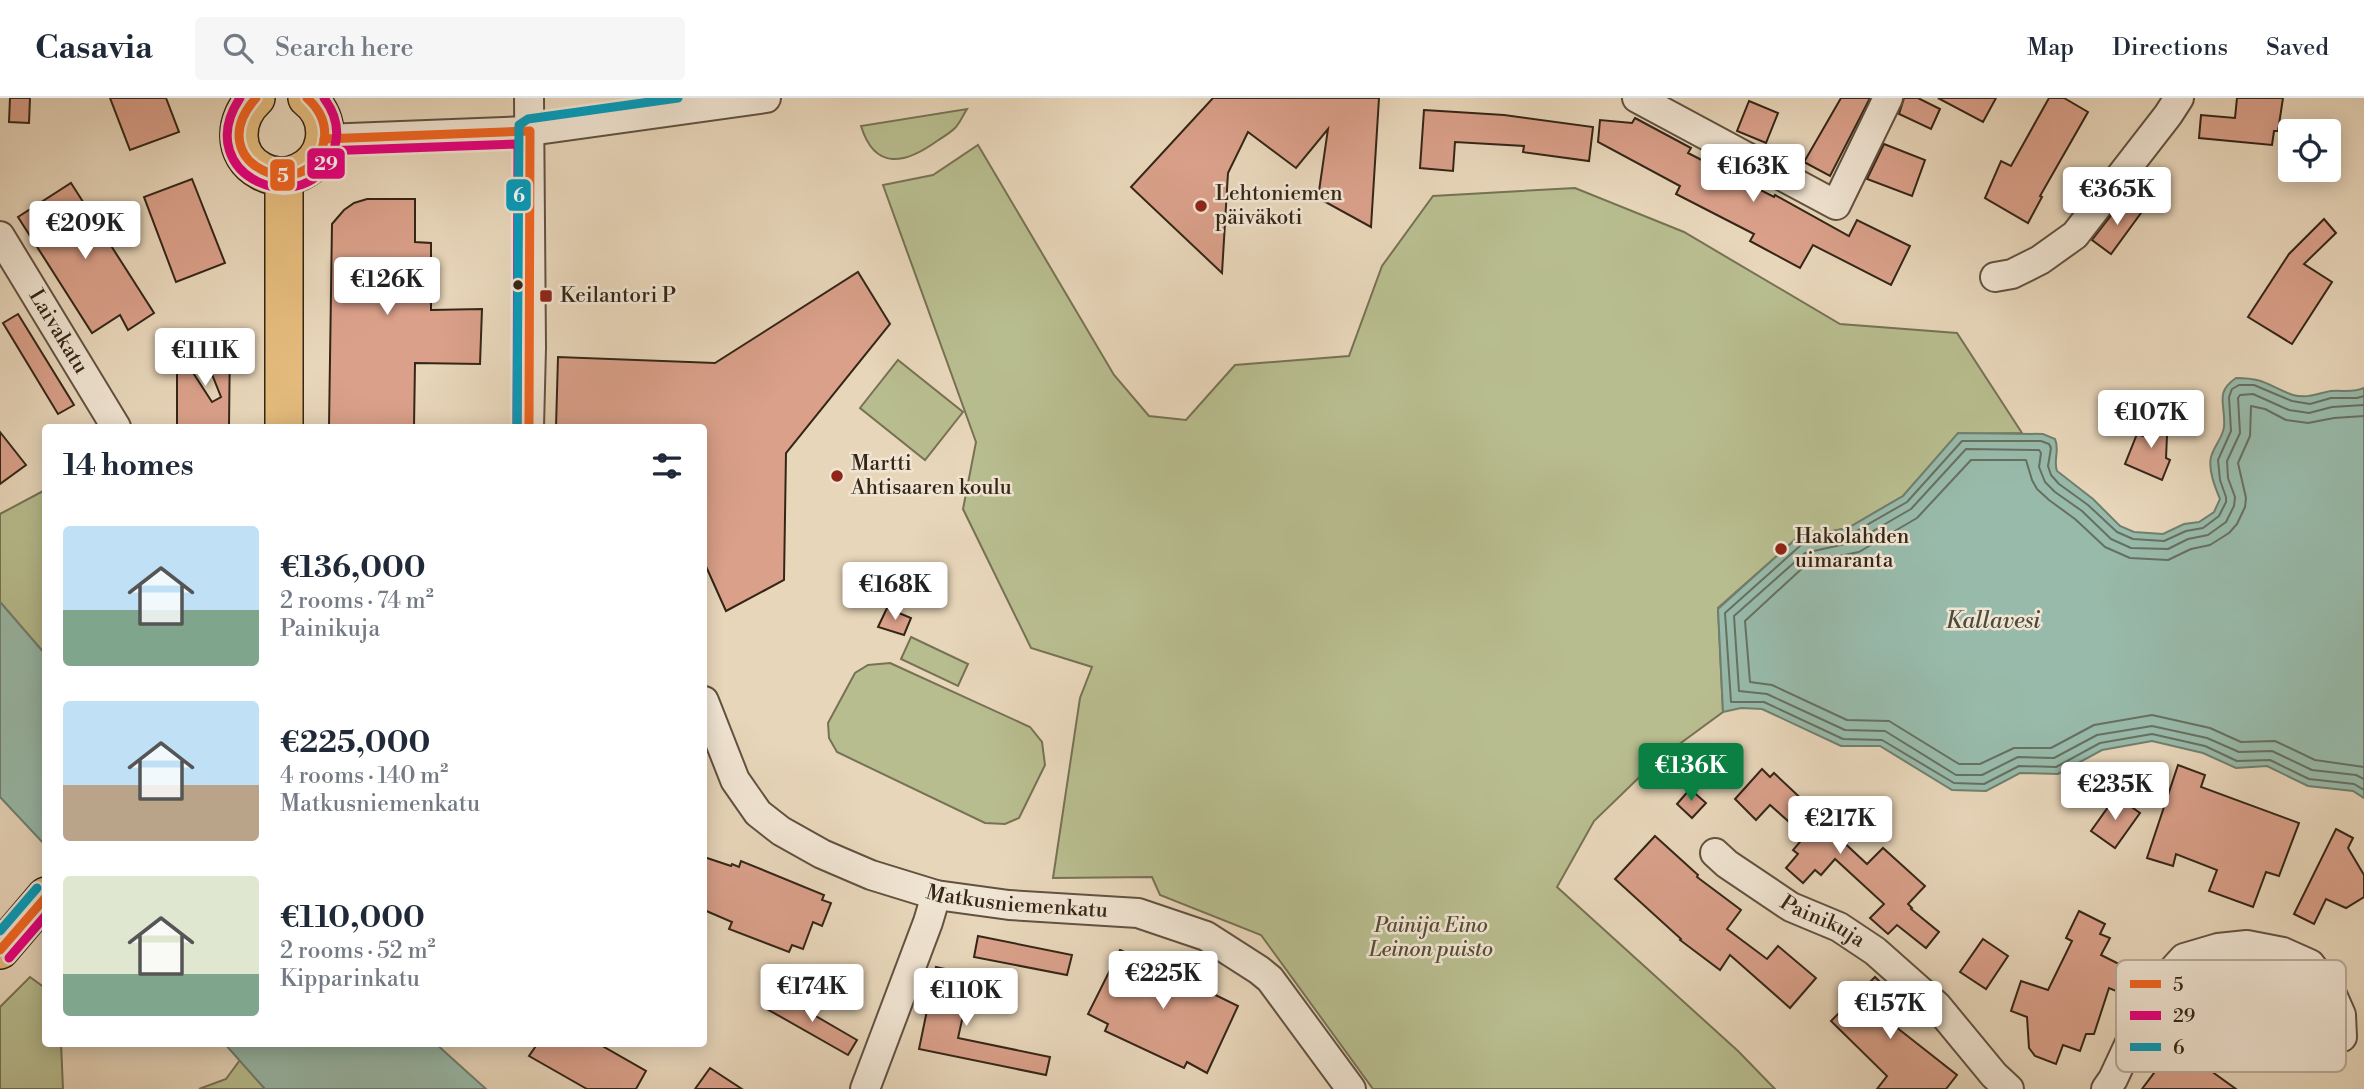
<!DOCTYPE html>
<html lang="en">
<head>
<meta charset="utf-8">
<style>
	:root { --surface:#fff; --page:#f6f6f7; --text:#1f2937; --muted:#747a83; --line:#e0e1e3; --accent:#0b8043 }
	body { margin:0; font-family:"Libre Bodoni",serif; background:var(--page); color:var(--text); height:100vh; display:flex; flex-direction:column; font-size:26px; white-space:nowrap }
	* { box-sizing:border-box; margin:0 }
	p { font-size:23px; color:var(--muted) }
	.icon { flex:none; width:38px; height:38px; fill:none; stroke:currentColor; stroke-width:2; stroke-linecap:round; stroke-linejoin:round }
	.map { position:relative; flex:1; overflow:hidden }
	.side { position:absolute; left:42px; top:326px; width:665px; height:623px; display:flex; flex-direction:column; background:var(--surface); border-radius:7px; box-shadow:0 4px 18px #0003 }
	.side>* { flex:none }
	.controls { position:absolute; left:2278px; top:21px; display:grid; gap:14px }
	.controls a { display:grid; place-items:center; width:63px; height:63px; border-radius:7px; background:var(--surface); box-shadow:0 4px 18px #0003; font-size:35px }
	.price { position:absolute; translate:-50% -60px; padding:0 16px; border-radius:7px; background:#fff; color:#222; font-size:23px; line-height:46px; filter:drop-shadow(0 2px 4px #0008) }
	.price::after { content:''; position:absolute; left:50%; top:42px; width:21px; height:16px; margin-left:-10px; background:inherit; clip-path:polygon(0 0,100% 0,50% 100%) }
	.price.current { background:var(--accent); color:#fff }
	ul { padding:0; list-style:none }
	li { display:flex; align-items:center; gap:21px; height:175px; padding:0 21px }
	li span { display:grid; place-items:center; flex:none; width:196px; height:140px; border-radius:7px; color:#555 }
	li>.icon { margin-inline-start:auto }
	span .icon { width:84px; height:84px; fill:#fffc; stroke-width:1 }
	li b { font-size:30px }
	h2 { display:flex; justify-content:space-between; align-items:center; height:84px; padding:0 21px; font-size:30px }
	header { display:flex; align-items:center; gap:42px; box-sizing:border-box; height:98px; padding:0 35px; background:var(--surface); border-bottom:2px solid var(--line) }
	header strong { font-size:33px }
	nav { display:flex; gap:38px; margin-inline-start:auto; font-size:24px }
	.search { width:490px; height:63px; background:var(--page); display:flex; align-items:center; gap:18px; box-sizing:border-box; padding:0 24px; border-radius:7px; color:var(--muted); font-size:26px }
	.map>svg:first-child { display:block }
	.green { fill:#b8bd8f; stroke:#767253; stroke-width:2 }
	.water { fill:#98baaa; stroke:#707f6f; stroke-width:2 }
	.lines { fill:none; stroke-linecap:round; stroke-linejoin:round }
	.shore { stroke:#667060; stroke-width:2 }
	.building { fill:#daa08a; stroke:#342617; stroke-width:2 }
	.minor-casing { stroke:#615240; stroke-width:32 }
	.major-casing { stroke:#342617; stroke-width:40 }
	.minor { stroke:#f0e4d2; stroke-width:28 }
	.major { stroke:#e4bb7d; stroke-width:37 }
	.bus-1-casing { stroke:#f0e4d2; stroke-width:14 }
	.bus-2-casing { stroke:#f0e4d2; stroke-width:14 }
	.bus-3-casing { stroke:#f0e4d2; stroke-width:14 }
	.bus-1 { stroke:#f26522; stroke-width:9 }
	.bus-2 { stroke:#e5007d; stroke-width:9 }
	.bus-3 { stroke:#059cbc; stroke-width:9 }
	.poi-dot { fill:#8f2418; stroke:#f0e4d2; stroke-width:2.5 }
	.bus-dot { fill:#342617; stroke:#f0e4d2; stroke-width:2.5 }
	.labels { text-anchor:middle; dominant-baseline:central; stroke-width:5; stroke-linejoin:round; paint-order:stroke }
	.poi-label { font-size:21px; fill:#342617; stroke:#f0e4d2; text-anchor:start }
	.street-label { font-size:21px; fill:#342617; stroke:#f0e4d2 }
	.park-label { font-size:21px; font-style:italic; fill:#554c35; stroke:#f0e4d2 }
	.water-label { font-size:23px; font-style:italic; fill:#4d4b3c; stroke:#f0e4d2 }
	.key { fill:#f0e4d2; stroke:#b8ab9a; stroke-width:2 }
	.key-label { font-size:19px; fill:#342617 }
	.line-badge { stroke:#f0e4d2; stroke-width:2.5 }
	.badge-label { font-size:19px; text-anchor:middle; font-weight:bold; fill:#fff }
</style>
</head>
<body>
<header>
<strong>Casavia</strong>
<div class="search"><svg class="icon" aria-label="search" viewBox="0 0 24 24"><circle cx="10" cy="10" r="6"/><path d="M15 15l6 6"/></svg>Search here</div>
<nav><a>Map</a><a>Directions</a><a>Saved</a></nav>
</header>
<div class="map">
<svg width="2364" height="991" viewBox="0 0 2364 991">
	<rect width="100%" height="100%" fill="#e8d6ba"/>
	<filter id="stains"><feTurbulence type="fractalNoise" baseFrequency=".00286" numOctaves="4"/><feColorMatrix values="0 0 0 0 .2 0 0 0 0 .09 0 0 0 0 .02 0 0 0 .5 -.17"/></filter>
	<radialGradient id="worn" r=".72"><stop offset=".6" stop-color="#630" stop-opacity="0"/><stop offset="1" stop-color="#630" stop-opacity=".3"/></radialGradient>
	<g class="green">
		<path d="M967,11C963,17 960,25 955,30C950,35 943,39 937,43C905,66 875,73 861,28Z"/>
		<path d="M978,47L1114,277L1149,318L1186,322L1235,267L1349,258L1382,168L1433,98L1575,90L1684,134L1840,226L1957,235L2022,335L1958,336L1903,398L1848,430L1797,440L1718,510L1723,614L1655,664L1594,723L1557,789L1738,953L1775,991H1373L1261,837L1160,797L1152,779L1053,780L1080,600L1092,569L1031,550L963,411L976,344L883,87L933,77Z"/>
		<path d="M898,262L963,314L925,362L860,310Z"/>
		<path d="M45,392V556L0,504V416Z"/>
		<path d="M911,539L968,566L958,588L901,561Z"/>
		<path d="M890,565L1030,629L1042,644L1045,667L1019,720L1005,726L985,725L837,654L829,640L828,625L855,575L868,567Z"/>
		<path d="M30,879L45,890L46,945H61L63,991H0V909Z"/>
		<path d="M240,962L265,991H199L226,981Z"/>
	</g>
	<g class="water">
		<path d="M2236,280C2266,280 2268,288 2293,297C2308,301 2318,295 2331,293C2343,292 2353,295 2364,290V700L2353,693L2308,688L2267,668L2236,670L2203,655L2152,643L2102,652L2058,676L2020,675L1986,693L1952,692L1880,648H1841L1762,611L1741,610L1723,614L1718,511L1797,440L1848,430L1903,398L1958,335L2043,336L2055,341C2060,352 2053,362 2057,373L2093,401L2120,428L2134,434L2163,436L2184,426L2199,424L2214,414L2220,401C2215,389 2208,372 2211,359C2214,348 2223,339 2224,329C2226,306 2214,295 2236,280Z"/>
		<path d="M0,504L45,556V747L0,699Z"/>
		<path d="M224,945H435L486,991H265Z"/>
	</g>
	<g class="lines">
		<g class="shore">
			<path d="M2364,298L2357,300H2331L2310,306L2292,303L2254,287H2239L2232,291L2229,299L2231,333L2218,362L2220,382L2226,399V404L2219,418L2203,430L2186,433L2164,443L2133,441L2117,434L2088,407L2059,386L2051,377L2048,368L2051,350L2049,346L2041,343H1962L1907,404L1851,436L1801,447L1725,515L1731,604H1764L1843,641L1882,642L1954,685L1984,686L2019,668L2056,669L2100,645L2152,636L2205,648L2237,663L2270,662L2309,681L2354,686L2364,692"/>
			<path d="M2364,307L2332,309L2309,315L2289,312L2253,296L2240,297L2238,300L2240,335L2227,363L2228,380L2235,399L2234,408L2226,424L2208,437L2188,441L2168,451L2131,450L2111,441L2082,413L2055,394L2045,384L2039,369L2041,355L2039,352L1966,351L1911,411L1854,444L1805,455L1734,518L1739,593L1767,596L1845,632L1885,633L1956,677H1982L2018,659L2054,660L2097,637L2152,628L2207,640L2239,654L2272,653L2312,672L2356,677L2364,681"/>
			<path d="M2364,318L2334,320L2308,325L2286,322L2265,311L2251,308L2250,338L2238,365L2246,400L2245,409L2237,426L2229,435L2210,447L2191,451L2168,462L2130,460L2105,449L2075,421L2049,402L2037,391L2032,382L2026,362H1971L1917,420L1859,454L1809,464L1745,523L1750,584L1772,587L1847,622L1889,623L1959,666H1980L2014,650H2051L2094,627L2152,617L2210,630L2241,644L2275,643L2315,662L2364,669"/>
		</g>
	</g>
	<g class="building">
		<path d="M10,0H30L29,25L9,24Z"/>
		<path d="M110,0H166L179,34L130,52Z"/>
		<path d="M1213,0H1379L1371,129L1318,100L1328,31L1296,70L1248,34L1228,75L1222,175L1131,89Z"/>
		<path d="M1841,0H1870L1830,78L1804,64Z"/>
		<path d="M1904,0H1918L1940,11L1931,31L1899,16Z"/>
		<path d="M1938,0H1996L1983,24Z"/>
		<path d="M2049,0H2064L2088,14L2040,98L2042,99L2028,125L1985,100L2001,63L2011,68Z"/>
		<path d="M2237,0H2283L2278,33H2274L2272,47L2199,40L2201,17L2235,20Z"/>
		<path d="M1749,3L1778,15L1766,45L1737,33Z"/>
		<path d="M1424,12L1504,17L1593,29L1589,63L1523,54L1524,48L1455,44L1453,73L1420,70Z"/>
		<path d="M1635,20L1691,50L1688,55L1774,99L1775,97L1849,138L1857,122L1910,148L1891,187L1813,147L1800,170L1750,143L1754,136L1676,96L1680,88L1598,44L1600,22L1632,25Z"/>
		<path d="M1884,46L1925,62L1912,98L1867,81Z"/>
		<path d="M192,81L225,165L176,184L144,99Z"/>
		<path d="M71,85L154,215L128,232L120,217L92,235L18,119Z"/>
		<path d="M367,101H415V144L431,145V212L482,211L480,266L415,265L414,329H329L332,126L344,112L354,105Z"/>
		<path d="M2123,102L2141,115L2111,156L2092,142Z"/>
		<path d="M2324,121L2336,135L2304,166L2332,184L2292,246L2248,219L2289,156Z"/>
		<path d="M858,174L890,226L786,355L784,482L726,513L704,464V329H556L558,259L715,265Z"/>
		<path d="M18,216L74,307L58,316L3,225Z"/>
		<path d="M198,241H230L229,329H177V250L212,304L221,299Z"/>
		<path d="M2151,319L2172,328L2167,338L2166,360L2170,362L2162,382L2125,366L2137,336L2143,338Z"/>
		<path d="M0,334L26,367L0,386Z"/>
		<path d="M887,510L911,520L904,537L878,529Z"/>
		<path d="M2178,667L2205,677L2201,689L2299,725L2279,778L2266,774L2253,809L2209,793L2217,772L2176,756L2173,768L2147,760Z"/>
		<path d="M1762,671L1770,679L1774,675L1808,707L1810,704L1843,734L1838,739L1867,766L1883,750L1925,788L1908,806L1912,810L1911,811L1939,834L1926,850L1897,827L1888,836L1870,820L1884,806L1835,761L1821,777L1815,772L1803,785L1786,770L1798,756L1793,752L1805,738L1770,707L1756,722L1735,701Z"/>
		<path d="M1690,691L1706,705L1692,720L1677,706Z"/>
		<path d="M2116,698L2140,715L2115,750L2091,733Z"/>
		<path d="M2336,731L2353,740L2348,750L2364,777V799L2346,810L2326,801L2314,826L2294,816Z"/>
		<path d="M1655,738L1698,777L1697,779L1741,812L1727,831L1767,861L1778,848L1816,880L1790,910L1730,857L1720,872L1680,842L1681,841L1615,781Z"/>
		<path d="M704,759L731,768L732,766L739,769L741,763L824,797L822,802L831,805L822,828L813,824L803,851L792,847L789,854L729,831L732,824L704,812Z"/>
		<path d="M2079,813L2105,826L2100,836L2110,840L2101,857L2127,870L2116,893L2109,890L2094,936H2086L2080,953L2063,947L2056,966L2035,958L2029,950L2027,919L2011,913L2021,883L2048,892L2072,843L2066,840Z"/>
		<path d="M978,838L1072,857L1067,877L974,859Z"/>
		<path d="M1983,841L2008,858L1986,891L1960,874Z"/>
		<path d="M1120,852L1147,865L1150,859L1202,883L1199,889L1238,908L1207,975L1187,964L1184,970L1105,933L1108,926L1088,916Z"/>
		<path d="M936,869L972,877L958,940L1050,959L1046,977L919,951Z"/>
		<path d="M1875,879L1911,914L1896,929L1957,977L1946,991H1877L1887,978L1831,923Z"/>
		<path d="M776,895L857,942L848,957L767,911Z"/>
		<path d="M538,945H597L646,973L636,991H587L529,958Z"/>
		<path d="M2175,947L2236,991H2142Z"/>
		<path d="M710,970L742,991H695Z"/>
	</g>
	<g class="lines">
		<g class="minor-casing">
			<g id="minor">
				<path d="M1637,0L1836,107L1888,0"/>
				<path d="M324,41L530,33L766,0"/>
				<path id="s1" d="M0,138L116,329"/>
				<path d="M1995,179L2012,176L2040,162L2075,137L2168,17L2179,0"/>
				<path d="M529,329L531,250L529,0"/>
				<path id="s2" d="M704,603L735,682L758,715L781,733L822,756L871,777L936,797L1009,807L1138,815L1206,838L1259,872L1270,881L1351,991"/>
				<path id="s3" d="M1715,755L1727,766L1791,809L1839,829L1875,853L1937,908L1994,977L2009,991"/>
				<path d="M865,991L928,824L936,797"/>
				<path d="M2106,991L2113,981L2154,893L2184,860L2218,850L2247,847L2283,854L2310,866L2330,892L2341,917L2342,939"/>
			</g>
		</g>
		<g class="major-casing">
			<g id="major">
				<path d="M256,0C234,20 231,57 261,73C286,87 319,71 324,43C327,26 320,10 307,0"/>
				<path d="M284,329V78"/>
				<path d="M0,852L46,798"/>
			</g>
		</g>
		<use href="#minor" class="minor"/>
		<use href="#major" class="major"/>
		<g class="bus-1-casing">
			<g id="bus-1">
				<path d="M256,0C197,66 310,112 324,43C327,26 319,11 307,0"/>
				<path d="M324,41L530,33L529,329"/>
				<path d="M0,852L46,799"/>
			</g>
		</g>
		<g class="bus-2-casing">
			<g id="bus-2">
				<path d="M240,0C188,79 310,128 334,51C340,33 335,15 324,0"/>
				<path d="M324,53L518,46L517,329"/>
				<path d="M9,860L46,817"/>
			</g>
		</g>
		<g class="bus-3-casing">
			<g id="bus-3">
				<path d="M517,329L519,27L528,21L678,0"/>
				<path d="M0,833L37,790"/>
			</g>
		</g>
		<use href="#bus-1" class="bus-1"/>
		<use href="#bus-2" class="bus-2"/>
		<use href="#bus-3" class="bus-3"/>
	</g>
	<g class="poi-dot">
		<circle cx="1201" cy="108" r="7"/>
		<rect x="539" y="191" width="14" height="14" rx="3.5"/>
		<circle cx="837" cy="378" r="7"/>
		<circle cx="1781" cy="451" r="7"/>
	</g>
	<circle class="bus-dot" cx="518" cy="187" r="6"/>
	<g class="labels">
		<g class="poi-label">
			<text x="1215" y="96">Lehtoniemen<tspan x="1215" dy="24">päiväkoti</tspan></text>
			<text x="560" y="198">Keilantori P</text>
			<text x="851" y="366">Martti<tspan x="851" dy="24">Ahtisaaren koulu</tspan></text>
			<text x="1795" y="439">Hakolahden<tspan x="1795" dy="24">uimaranta</tspan></text>
		</g>
		<g class="street-label">
			<text stroke="none"><textPath href="#s1" startOffset="112">Laivakatu</textPath></text>
			<text stroke="none"><textPath href="#s2" startOffset="404">Matkusniemenkatu</textPath></text>
			<text stroke="none"><textPath href="#s3" startOffset="128">Painikuja</textPath></text>
		</g>
		<g class="park-label">
			<text x="1431" y="828">Painija Eino<tspan x="1431" dy="24">Leinon puisto</tspan></text>
		</g>
		<g class="water-label">
			<text x="1993" y="523">Kallavesi</text>
		</g>
	</g>
	<rect x="2116" y="862" width="230" height="112" rx="10" class="key"/>
	<rect x="2130" y="882" width="31" height="8" fill="#f26522"/>
	<rect x="2130" y="913" width="31" height="9" fill="#e5007d"/>
	<rect x="2130" y="945" width="31" height="8" fill="#059cbc"/>
	<g class="key-label">
		<text x="2173" y="893">5</text>
		<text x="2173" y="924">29</text>
		<text x="2173" y="956">6</text>
	</g>
	<g class="line-badge">
		<rect x="306" y="49" width="40" height="33" rx="7" fill="#e5007d"/>
		<rect x="269" y="60" width="27" height="34" rx="7" fill="#f26522"/>
		<rect x="505" y="80" width="27" height="34" rx="7" fill="#059cbc"/>
	</g>
	<g class="badge-label">
		<text x="326" y="72">29</text>
		<text x="283" y="84">5</text>
		<text x="519" y="104">6</text>
	</g>
	<rect width="100%" height="100%" filter="url(#stains)"/>
	<rect width="100%" height="100%" fill="url(#worn)"/>
</svg>
<div class="controls">
<a><svg class="icon" aria-label="locate" viewBox="0 0 24 24"><circle cx="12" cy="12" r="6"/><path d="M12 2v4M12 18v4M2 12h4M18 12h4"/></svg></a>
</div>
<b class="price" style="left:1753px;top:106px">€163K</b>
<b class="price" style="left:2117px;top:129px">€365K</b>
<b class="price" style="left:85px;top:163px">€209K</b>
<b class="price" style="left:387px;top:219px">€126K</b>
<b class="price" style="left:205px;top:290px">€111K</b>
<b class="price" style="left:2151px;top:352px">€107K</b>
<b class="price" style="left:895px;top:524px">€168K</b>
<b class="price current" style="left:1691px;top:705px">€136K</b>
<b class="price" style="left:2115px;top:724px">€235K</b>
<b class="price" style="left:1840px;top:758px">€217K</b>
<b class="price" style="left:1163px;top:913px">€225K</b>
<b class="price" style="left:812px;top:926px">€174K</b>
<b class="price" style="left:966px;top:930px">€110K</b>
<b class="price" style="left:1890px;top:943px">€157K</b>
<section class="side">
<h2>14 homes<svg class="icon" aria-label="filters" viewBox="0 0 24 24"><path d="M4 7h16M4 17h16"/><circle cx="9" cy="7" r="2"/><circle cx="15" cy="17" r="2"/></svg></h2>
<ul>
<li><span style="background:linear-gradient(#bfe0f5 60%,#7fa58c 0)"><svg class="icon" aria-label="home" viewBox="0 0 24 24"><path d="M3 11l9-7 9 7M6 9v11h12V9"/></svg></span><div><b>€136,000</b><p>2 rooms · 74 m²</p><p>Painikuja</p></div></li>
<li><span style="background:linear-gradient(#bfe0f5 60%,#b9a48a 0)"><svg class="icon" aria-label="home" viewBox="0 0 24 24"><path d="M3 11l9-7 9 7M6 9v11h12V9"/></svg></span><div><b>€225,000</b><p>4 rooms · 140 m²</p><p>Matkusniemenkatu</p></div></li>
<li><span style="background:linear-gradient(#dfe7d0 70%,#7fa58c 0)"><svg class="icon" aria-label="home" viewBox="0 0 24 24"><path d="M3 11l9-7 9 7M6 9v11h12V9"/></svg></span><div><b>€110,000</b><p>2 rooms · 52 m²</p><p>Kipparinkatu</p></div></li>
</ul>
</section>
</div>
</body>
</html>
